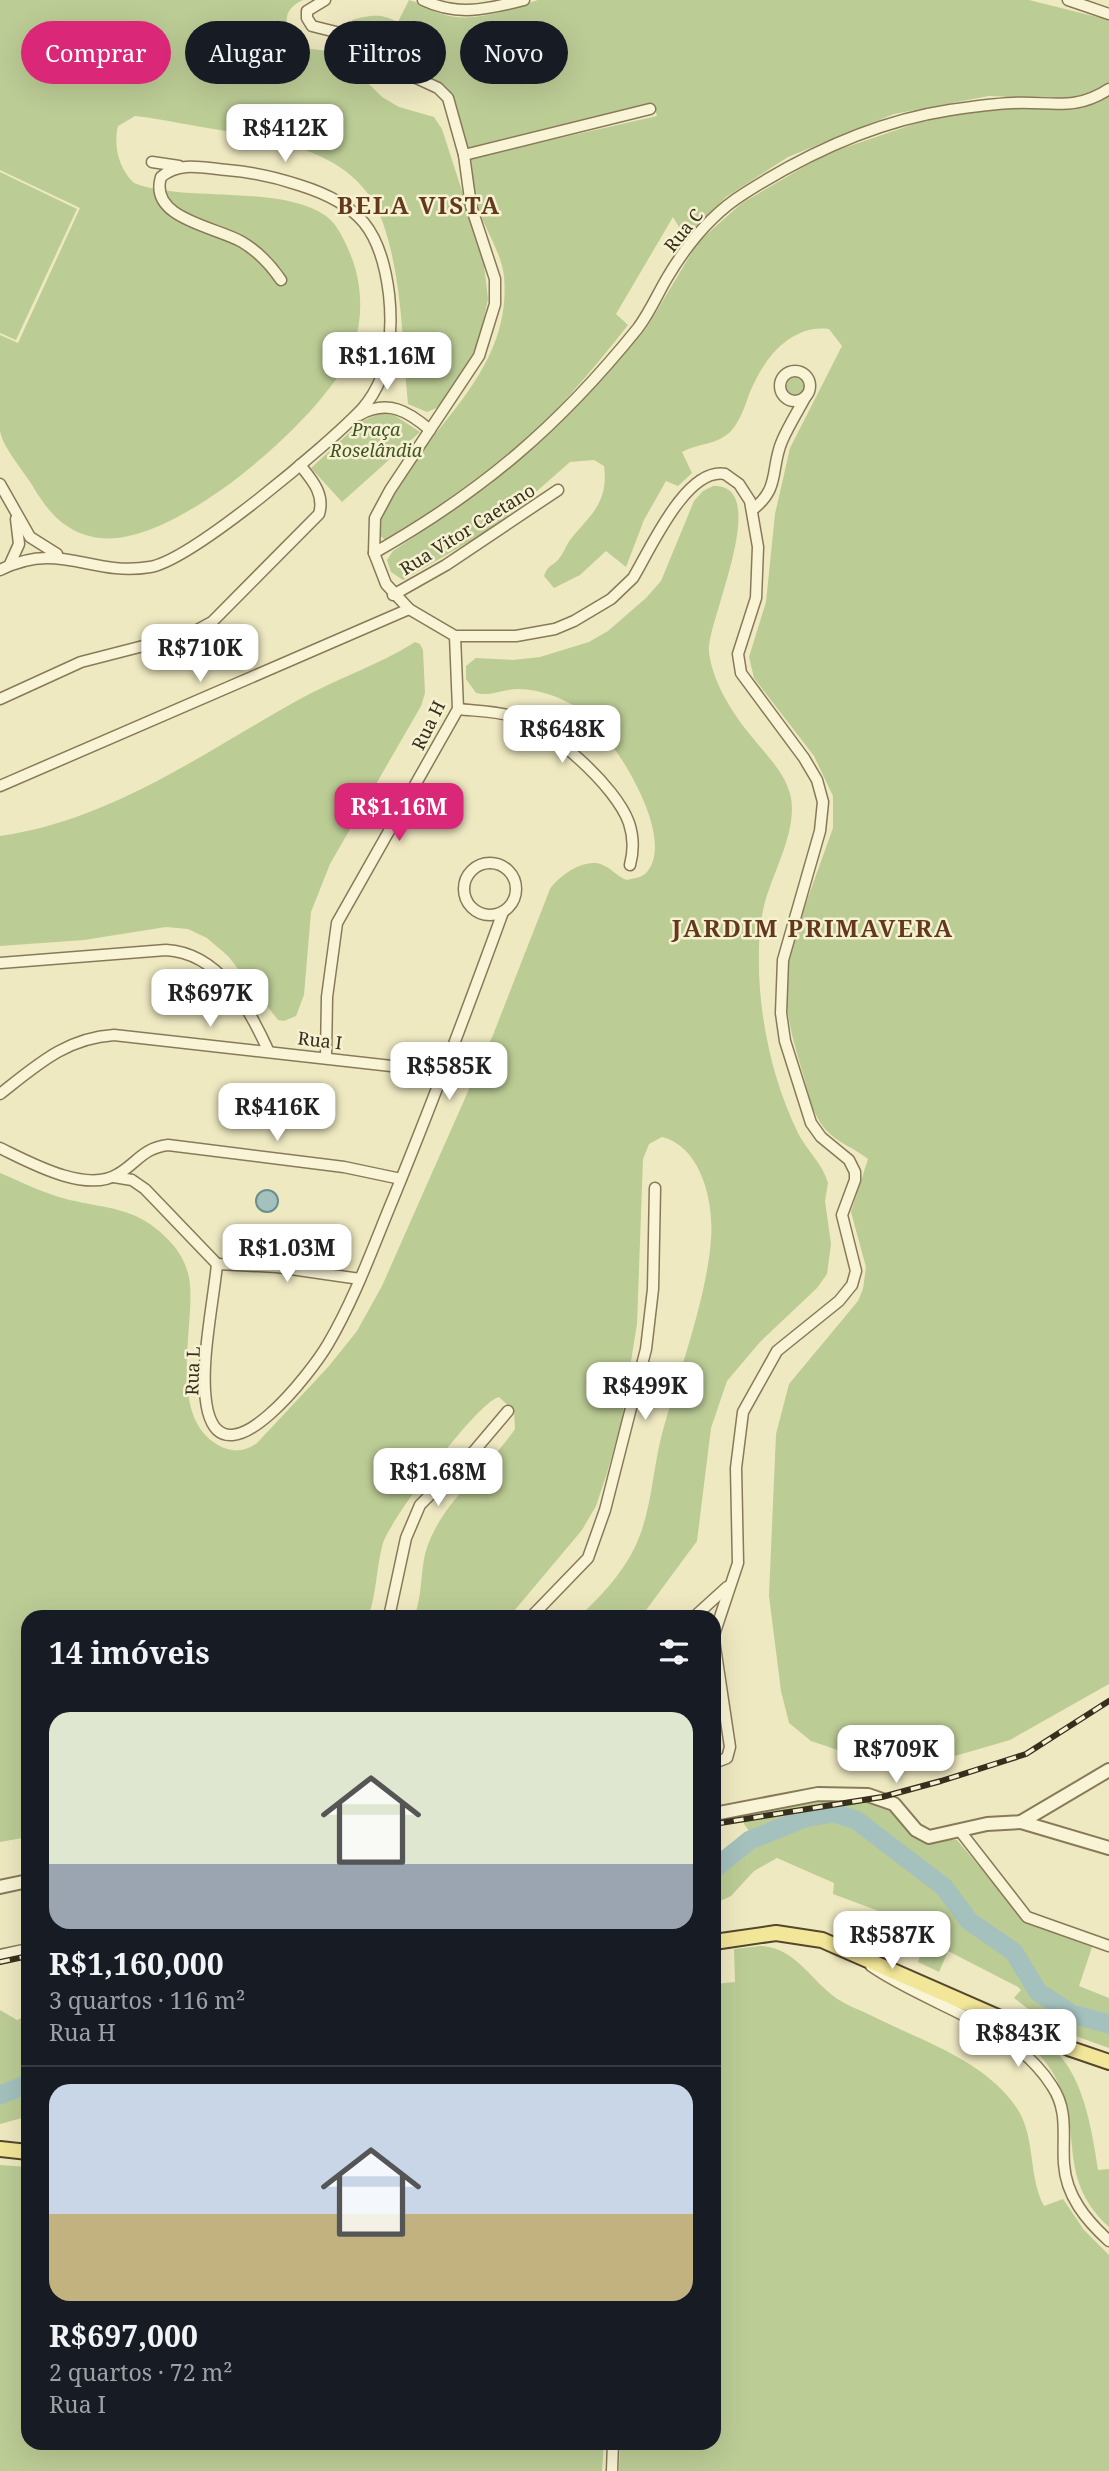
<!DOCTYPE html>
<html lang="pt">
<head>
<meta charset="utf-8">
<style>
	:root { --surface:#171b24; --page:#242831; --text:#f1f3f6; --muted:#9ea1a6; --line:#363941; --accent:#db2777 }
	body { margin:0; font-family:"Noto Serif",serif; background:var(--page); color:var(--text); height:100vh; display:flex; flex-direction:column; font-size:26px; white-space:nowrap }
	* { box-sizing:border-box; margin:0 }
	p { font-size:23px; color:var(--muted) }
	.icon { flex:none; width:38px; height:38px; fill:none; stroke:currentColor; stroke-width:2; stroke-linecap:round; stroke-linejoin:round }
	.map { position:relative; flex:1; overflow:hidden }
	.drawer { position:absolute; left:21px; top:1610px; width:700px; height:840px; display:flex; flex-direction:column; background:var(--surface); border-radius:21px; box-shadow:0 7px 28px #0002 }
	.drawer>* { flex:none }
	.hud { position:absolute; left:21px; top:21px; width:700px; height:63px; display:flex; gap:14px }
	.price { position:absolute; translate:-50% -60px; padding:0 16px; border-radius:14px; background:#fff; color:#222; font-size:23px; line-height:46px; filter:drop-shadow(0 2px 4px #0008) }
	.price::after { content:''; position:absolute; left:50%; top:42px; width:21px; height:16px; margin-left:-10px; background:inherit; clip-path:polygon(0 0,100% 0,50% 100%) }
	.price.current { background:var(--accent); color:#fff }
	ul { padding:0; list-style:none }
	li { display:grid; align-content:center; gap:14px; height:371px; padding:0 28px }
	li+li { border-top:2px solid var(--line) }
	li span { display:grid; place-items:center; height:217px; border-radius:21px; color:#555 }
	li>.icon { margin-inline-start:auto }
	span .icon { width:126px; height:126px; fill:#fffc; stroke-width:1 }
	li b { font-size:30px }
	h2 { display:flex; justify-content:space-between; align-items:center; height:84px; padding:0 28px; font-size:30px }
	.chip { padding:0 24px; border-radius:32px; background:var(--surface); box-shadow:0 7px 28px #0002; font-size:24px; line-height:63px }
	.chip.current { background:var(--accent); color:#fff }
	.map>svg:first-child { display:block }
	.green { fill:#bccc95 }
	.water { fill:#a4c1bd; stroke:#6b8f8c; stroke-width:2 }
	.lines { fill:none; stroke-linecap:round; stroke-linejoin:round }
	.river { stroke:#a4c1bd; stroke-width:19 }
	.minor-casing { stroke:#887a59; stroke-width:13 }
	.tertiary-casing { stroke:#887a59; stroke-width:16 }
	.primary-casing { stroke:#55472d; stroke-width:18 }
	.minor { stroke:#f9f4d5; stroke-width:10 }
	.tertiary { stroke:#f9f4d5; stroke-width:12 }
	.primary { stroke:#f2e698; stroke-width:14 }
	.rail-casing { stroke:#372e1d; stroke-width:6 }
	.rail { stroke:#f6f1d1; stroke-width:3.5; stroke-dasharray:10; stroke-linecap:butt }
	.labels { text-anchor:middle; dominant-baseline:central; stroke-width:5; stroke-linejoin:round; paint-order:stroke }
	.street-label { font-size:18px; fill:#372e1d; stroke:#f6f1d1 }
	.park-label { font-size:18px; font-style:italic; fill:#3f5423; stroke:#f6f1d1 }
	.district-label { font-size:24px; font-weight:bold; letter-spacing:2px; fill:#64381c; stroke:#f6f1d1 }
</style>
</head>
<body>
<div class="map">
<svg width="1109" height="2471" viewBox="0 0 1109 2471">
	<rect width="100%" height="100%" fill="#eee9c1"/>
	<g class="green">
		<path d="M0,0H303C277,12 286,32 303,48L337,52L382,97L399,107L434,117L442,129L483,256L488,299L478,347L462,377L441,406L427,412L408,404C402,344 403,281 383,223C360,153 282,141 220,130C191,126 164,119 135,116L118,126C113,146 119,169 134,183C186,203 280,184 326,216C339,225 347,246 353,261C364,293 363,333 346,363C313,425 174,547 100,538C66,534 48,512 32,485C23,470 3,448 0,431C0,400 0,366 0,335L18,343L80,208L0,170Z"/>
		<path d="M409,0C422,3 432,12 445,15C474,23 511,9 538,0H1029L1109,20V82L1076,100L989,96L894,114L788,157L726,197L685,237L673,217L616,314L628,325C585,380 539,433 484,477C455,500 421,519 390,540H385L376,532C402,441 514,386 504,276C501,253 487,232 479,211C472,195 470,177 467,159L657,116L654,105L465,152L455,106L351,31L352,20C371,15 380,13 398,22Z"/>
		<path d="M1109,96V1684L1010,1740L941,1760L894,1769L811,1741L789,1723L781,1691L769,1596L776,1434L789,1384L858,1301L863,1289L866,1267L851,1212L868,1159C855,1148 837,1143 825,1129C812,1114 808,1092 803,1074C789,1027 779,992 792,942L833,828V796L814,756L754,678L749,657L766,602L775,514L790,448L842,346L829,329C790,324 763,360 750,392C745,405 741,420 731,431C718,445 698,443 682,452L692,473L678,486L666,481L644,520L626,567L606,551L580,575L554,588L544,576C547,566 552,566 558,560C563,554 566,546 570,540C590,515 609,503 604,466L594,460L570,462L520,506L479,536L403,580L391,572L387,560L393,551L487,487L543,439L646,329L698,242L742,203L826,154L926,120L991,109L1037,107L1074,110Z"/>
		<path d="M0,172L77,209L16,340L0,333Z"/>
		<circle cx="796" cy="386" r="10"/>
		<path d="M384,412L394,415L420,432L342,502L311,468L362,421Z"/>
		<path d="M713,486C774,483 706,623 709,652C712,680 731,711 748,732C764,753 786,772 791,798C797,833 772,873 764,906C761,919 759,934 759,948C757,1009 771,1078 798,1133C807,1151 823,1164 828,1183L825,1201L831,1244L827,1274L817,1288L760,1342L727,1381L711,1428L697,1541L641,1617H579C600,1597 622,1574 635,1547C652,1511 652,1472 662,1434C678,1375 707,1298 711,1239C714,1203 702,1147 662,1137L649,1144L643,1159L637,1324L621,1423L607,1473L596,1506L582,1530L509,1617H414C424,1593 419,1566 429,1542C448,1496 488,1469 515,1429L514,1411L499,1397C477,1402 391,1519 383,1543C376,1568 377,1593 368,1617H28V1837L0,1842V1173C19,1181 39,1191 59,1197C107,1211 137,1203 174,1246C183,1257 189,1271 190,1285C194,1330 168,1417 218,1445C232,1453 244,1452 257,1443L329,1366L357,1331L382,1286L493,1035L550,889C560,875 585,857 603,865C612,869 618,877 627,880C634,878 642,878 647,872C678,835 610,731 579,709C560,696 530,686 508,690C497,692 488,696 476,693L466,679V666L476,658L513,660L540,657L589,642L608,631L646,598L661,581L694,501L703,491Z"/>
		<path d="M415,642L420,644L423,650L425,693L421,706L330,864L311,912L304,995L296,1016L284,1021L278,1020L228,956L207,938L188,929L166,927L84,940L0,946V836C112,820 203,753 300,699C338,678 379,665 415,642Z"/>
		<path d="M837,1794L888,1805L921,1840H957L1026,1922L1092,1947L1079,1986L1109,1998V2019L1050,1994L1037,1980L1020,1950L980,1924L938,1877L892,1840L854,1814L826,1810L787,1818L757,1834H751L744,1824V1812Z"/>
		<path d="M833,1819L863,1831L919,1872L970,1928L1014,1957L1034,1989L1050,2006L1077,2021L1109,2030V2048L1053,2028L1014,1998L1021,1990L1018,1987L948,1951L939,1972L918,1962L926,1941L884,1913L833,1894L834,1883L777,1858L754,1871L731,1896L714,1904V1875C742,1843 791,1821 833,1819Z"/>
		<path d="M760,1946C793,1947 808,1976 832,1995C843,2004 858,2009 870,2015C919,2040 980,2058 1014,2104C1037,2134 1027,2174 1044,2206L1063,2199L1084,2230L1109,2255V2471H619L620,2443H714V1984L735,1982L734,1949Z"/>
		<path d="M906,1981L1050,2046C1083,2072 1092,2130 1098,2170L1109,2169V2227C1052,2174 1088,2128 1051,2070C1026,2029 972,2021 932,2000C923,1995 915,1987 906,1981Z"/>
		<path d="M0,2010L17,2020L28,2015V2079L0,2090Z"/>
		<path d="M28,2088V2140L26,2117L0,2124V2099Z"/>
		<path d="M0,2165L28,2167V2443H604L602,2471H0Z"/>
	</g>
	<circle class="water" cx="267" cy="1201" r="11"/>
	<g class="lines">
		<g class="river">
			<path d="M714,1869L750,1840L805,1818L834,1813L856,1820L944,1887L969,1921L1014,1952L1038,1992L1072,2014L1109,2024"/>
			<path d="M0,2095L28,2084"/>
		</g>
		<g class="minor-casing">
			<g id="minor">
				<path d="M325,0L307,11V18L312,26L356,37L397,69L438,88L448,98L464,155L471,206L495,279V304L479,356L390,490L375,518L374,553L386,584L409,609L455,636H516L555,629L574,621L611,599L633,578C650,550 686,467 725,474L739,484L750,501L758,547L756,598L738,654L741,673L804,758L817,780L823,802L820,831L783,960L781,1013L785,1041L811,1123L821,1137L849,1160L855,1172V1180L842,1215L856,1271L852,1285L839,1301L777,1351L743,1412L736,1468L738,1563L714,1635"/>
				<path d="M423,0C458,17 488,9 524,0"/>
				<path d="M1068,0L1109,14"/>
				<path d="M464,155L650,109"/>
				<path d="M152,162L179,166"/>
				<circle cx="795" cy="386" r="15"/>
				<path d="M359,415C388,399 408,411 430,430"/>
				<path d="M0,484L30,537L57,554"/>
				<path d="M752,510C781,488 770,469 782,441C789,425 798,411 806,396"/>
				<path d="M374,553C483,491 559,426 638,328C650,312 657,295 667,278C687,244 711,214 745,193C806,154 878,121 950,110C970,107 992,104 1013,103C1051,101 1074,112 1109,89"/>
				<path d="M10,564L19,544L16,519"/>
				<path d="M0,570C61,540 90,577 150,567C192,560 329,444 362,409C370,400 376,390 381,378C391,351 392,322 389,294C381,230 360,204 299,185C275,177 252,172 227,170C203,168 180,161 161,177C148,219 217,227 242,242C259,252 270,264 281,280"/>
				<path d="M393,595L446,565L558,490"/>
				<path d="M0,699L81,662L190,634L212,622L319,514C325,494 312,480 300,465"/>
				<path d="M458,709C476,711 495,711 512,716C550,727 616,786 629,823C634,838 634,850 630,865"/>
				<path d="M0,786L409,609"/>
				<circle cx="490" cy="889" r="26"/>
				<path d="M0,963L166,950C219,953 248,1006 268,1050"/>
				<path d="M326,1056L327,997L337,923L458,709L455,636"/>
				<path d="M0,1094C37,1065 66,1038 114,1035L445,1072"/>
				<path d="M0,1148C29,1162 86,1194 118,1174C137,1163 143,1148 168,1145L344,1167L401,1179"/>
				<path d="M114,1177L132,1180L145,1189L217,1264C213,1306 198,1372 208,1412C227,1483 313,1370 328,1344C355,1298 373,1247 393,1199C432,1104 468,1008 503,912"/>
				<path d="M217,1264L277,1267L360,1279"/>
				<path d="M389,1617L406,1538L420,1505L475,1450L508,1411"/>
				<path d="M531,1617L588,1558L605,1510L646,1349L653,1289L655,1188"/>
				<path d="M694,1617L727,1587"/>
				<path d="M714,1640L730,1747L727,1758L714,1763"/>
				<path d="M960,1831L1027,1917L1109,1946"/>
				<path d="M0,1955L28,1949"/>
				<path d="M871,1966C930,2007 1012,2023 1052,2086C1069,2111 1062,2137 1064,2164C1066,2196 1086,2220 1109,2241"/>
				<path d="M612,2471L613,2443"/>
			</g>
		</g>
		<g class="tertiary-casing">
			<g id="tertiary">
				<path d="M714,1814L818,1794L868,1795L894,1804L916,1830L929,1837L987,1824L1021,1822L1109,1770"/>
				<path d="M1021,1822L1109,1848"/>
				<path d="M0,1887L28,1881"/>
			</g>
		</g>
		<g class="primary-casing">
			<g id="primary">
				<path d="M714,1942L776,1933L822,1940L1071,2049L1109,2062"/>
				<path d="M0,2149L28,2152"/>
			</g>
		</g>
		<use href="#minor" class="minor"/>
		<use href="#tertiary" class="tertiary"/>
		<use href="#primary" class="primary"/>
		<g class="rail-casing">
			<g id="rail">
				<path d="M714,1824L882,1797L941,1781L1026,1754L1109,1701"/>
				<path d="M0,1962L28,1956"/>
			</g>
		</g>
		<use href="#rail" class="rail"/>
	</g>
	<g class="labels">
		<g class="street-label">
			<text transform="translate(683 230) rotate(-51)">Rua C</text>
			<text transform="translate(467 529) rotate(-32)">Rua Vitor Caetano</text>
			<text transform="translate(428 725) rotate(-64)">Rua H</text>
			<text transform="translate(320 1040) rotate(7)">Rua I</text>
			<text transform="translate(192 1371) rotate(-88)">Rua L</text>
		</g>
		<g class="park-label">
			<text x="376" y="429">Praça<tspan x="376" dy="21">Roselândia</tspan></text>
		</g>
		<g class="district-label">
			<text x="419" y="204">BELA VISTA</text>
			<text x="813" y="927">JARDIM PRIMAVERA</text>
		</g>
	</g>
</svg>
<b class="price" style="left:285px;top:164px">R$412K</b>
<b class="price" style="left:387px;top:392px">R$1.16M</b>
<b class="price" style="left:200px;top:684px">R$710K</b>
<b class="price" style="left:562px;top:765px">R$648K</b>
<b class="price current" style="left:399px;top:843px">R$1.16M</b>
<b class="price" style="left:210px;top:1029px">R$697K</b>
<b class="price" style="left:449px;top:1102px">R$585K</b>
<b class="price" style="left:277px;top:1143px">R$416K</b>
<b class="price" style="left:287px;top:1284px">R$1.03M</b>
<b class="price" style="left:645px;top:1422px">R$499K</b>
<b class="price" style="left:438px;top:1508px">R$1.68M</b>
<b class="price" style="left:896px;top:1785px">R$709K</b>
<b class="price" style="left:892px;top:1971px">R$587K</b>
<b class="price" style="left:1018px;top:2069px">R$843K</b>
<div class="hud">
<a class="chip current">Comprar</a>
<a class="chip">Alugar</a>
<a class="chip">Filtros</a>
<a class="chip">Novo</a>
</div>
<section class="drawer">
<h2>14 imóveis<svg class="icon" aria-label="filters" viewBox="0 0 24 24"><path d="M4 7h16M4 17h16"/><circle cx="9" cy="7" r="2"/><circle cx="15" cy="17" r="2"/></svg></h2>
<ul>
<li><span style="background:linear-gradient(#dfe7d0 70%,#9aa5b1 0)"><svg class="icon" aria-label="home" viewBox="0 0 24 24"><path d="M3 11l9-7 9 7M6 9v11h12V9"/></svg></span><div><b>R$1,160,000</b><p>3 quartos · 116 m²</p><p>Rua H</p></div></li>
<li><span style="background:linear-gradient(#c9d6e8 60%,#c2b280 0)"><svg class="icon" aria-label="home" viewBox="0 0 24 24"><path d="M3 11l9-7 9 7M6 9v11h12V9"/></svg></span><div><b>R$697,000</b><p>2 quartos · 72 m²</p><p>Rua I</p></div></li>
</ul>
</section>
</div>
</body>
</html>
